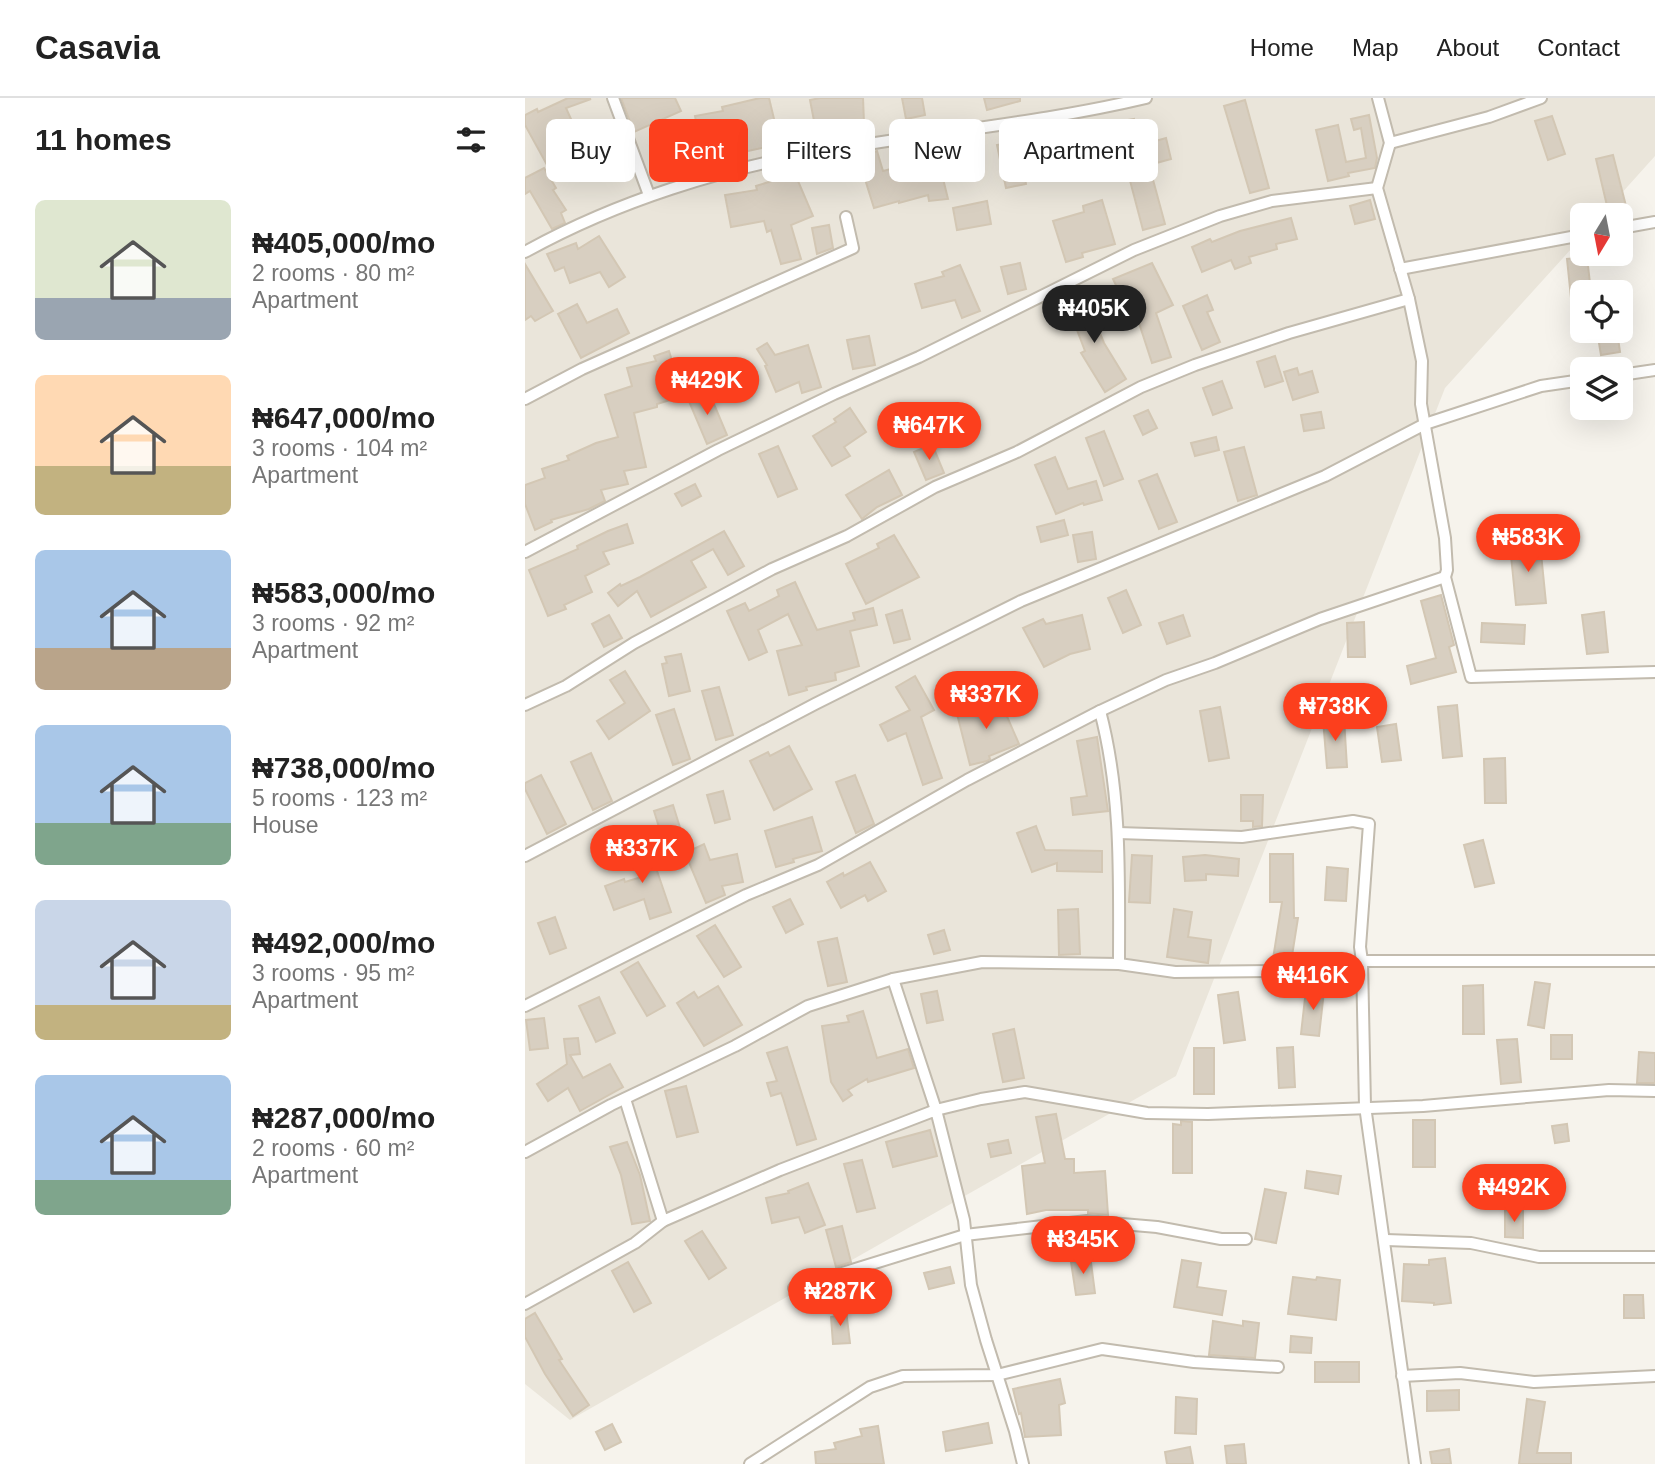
<!DOCTYPE html>
<html lang="en">
<head>
<meta charset="utf-8">
<style>
	:root { --surface:#fff; --page:#f6f6f6; --text:#222; --muted:#767676; --line:#e0e0e0; --accent:#fc3f1d }
	body { margin:0; font-family:Helvetica,sans-serif; background:var(--page); color:var(--text); height:100vh; display:flex; flex-direction:column; font-size:26px; white-space:nowrap }
	* { box-sizing:border-box; margin:0 }
	p { font-size:23px; color:var(--muted) }
	.icon { flex:none; width:38px; height:38px; fill:none; stroke:currentColor; stroke-width:2; stroke-linecap:round; stroke-linejoin:round }
	.map { position:relative; flex:1; overflow:hidden }
	.drawer { display:flex; flex-direction:column; background:var(--surface); width:525px }
	.drawer>* { flex:none }
	.guide { position:absolute; left:21px; top:21px; width:665px; height:63px; display:flex; gap:14px }
	.needle { width:46px; rotate:190deg }
	.buttons { position:absolute; left:1045px; top:105px; display:grid; gap:14px }
	.buttons a { display:grid; place-items:center; width:63px; height:63px; border-radius:10px; background:var(--surface); box-shadow:0 7px 28px #0002; font-size:35px }
	.price { position:absolute; translate:-50% -60px; padding:0 16px; border-radius:24px; background:var(--accent); color:#fff; font-size:23px; line-height:46px; filter:drop-shadow(0 2px 4px #0008) }
	.price::after { content:''; position:absolute; left:50%; top:42px; width:21px; height:16px; margin-left:-10px; background:inherit; clip-path:polygon(0 0,100% 0,50% 100%) }
	.price.on { background:#222; color:#fff }
	ul { padding:0; list-style:none }
	li { display:flex; align-items:center; gap:21px; height:175px; padding:0 35px }
	li span { display:grid; place-items:center; flex:none; width:196px; height:140px; border-radius:10px; color:#555 }
	li>.icon { margin-inline-start:auto }
	span .icon { width:84px; height:84px; fill:#fffc; stroke-width:1 }
	li b { font-size:30px }
	h2 { display:flex; justify-content:space-between; align-items:center; height:84px; padding:0 35px; font-size:30px }
	.chip { padding:0 24px; border-radius:10px; background:var(--surface); box-shadow:0 7px 28px #0002; font-size:24px; line-height:63px }
	.chip.on { background:var(--accent); color:#fff }
	header { display:flex; align-items:center; gap:42px; box-sizing:border-box; height:98px; padding:0 35px; background:var(--surface); border-bottom:2px solid var(--line) }
	header strong { font-size:33px }
	nav { display:flex; gap:38px; margin-inline-start:auto; font-size:24px }
	main { display:flex; flex:1; min-height:0 }
	.map>svg:first-child { display:block }
	.residential { fill:#eae5da }
	.building { fill:#d8cfc1; stroke:#d3c7b4; stroke-width:2 }
	.lines { fill:none; stroke-linecap:round; stroke-linejoin:round }
	.minor-casing { stroke:#c2bbae; stroke-width:14 }
	.minor { stroke:#fff; stroke-width:10 }
</style>
</head>
<body>
<header>
<strong>Casavia</strong>
<nav><a>Home</a><a>Map</a><a>About</a><a>Contact</a></nav>
</header>
<main>
<section class="drawer">
<h2>11 homes<svg class="icon" aria-label="filters" viewBox="0 0 24 24"><path d="M4 7h16M4 17h16"/><circle cx="9" cy="7" r="2"/><circle cx="15" cy="17" r="2"/></svg></h2>
<ul>
<li><span style="background:linear-gradient(#dfe7d0 70%,#9aa5b1 0)"><svg class="icon" aria-label="home" viewBox="0 0 24 24"><path d="M3 11l9-7 9 7M6 9v11h12V9"/></svg></span><div><b>₦405,000/mo</b><p>2 rooms · 80 m²</p><p>Apartment</p></div></li>
<li><span style="background:linear-gradient(#ffd9b3 65%,#c2b280 0)"><svg class="icon" aria-label="home" viewBox="0 0 24 24"><path d="M3 11l9-7 9 7M6 9v11h12V9"/></svg></span><div><b>₦647,000/mo</b><p>3 rooms · 104 m²</p><p>Apartment</p></div></li>
<li><span style="background:linear-gradient(#a9c7e8 70%,#b9a48a 0)"><svg class="icon" aria-label="home" viewBox="0 0 24 24"><path d="M3 11l9-7 9 7M6 9v11h12V9"/></svg></span><div><b>₦583,000/mo</b><p>3 rooms · 92 m²</p><p>Apartment</p></div></li>
<li><span style="background:linear-gradient(#a9c7e8 70%,#7fa58c 0)"><svg class="icon" aria-label="home" viewBox="0 0 24 24"><path d="M3 11l9-7 9 7M6 9v11h12V9"/></svg></span><div><b>₦738,000/mo</b><p>5 rooms · 123 m²</p><p>House</p></div></li>
<li><span style="background:linear-gradient(#c9d6e8 75%,#c2b280 0)"><svg class="icon" aria-label="home" viewBox="0 0 24 24"><path d="M3 11l9-7 9 7M6 9v11h12V9"/></svg></span><div><b>₦492,000/mo</b><p>3 rooms · 95 m²</p><p>Apartment</p></div></li>
<li><span style="background:linear-gradient(#a9c7e8 75%,#7fa58c 0)"><svg class="icon" aria-label="home" viewBox="0 0 24 24"><path d="M3 11l9-7 9 7M6 9v11h12V9"/></svg></span><div><b>₦287,000/mo</b><p>2 rooms · 60 m²</p><p>Apartment</p></div></li>
</ul>
</section>
<div class="map">
<svg width="1130" height="1366" viewBox="0 0 1130 1366">
	<rect width="100%" height="100%" fill="#f6f3ec"/>
	<path class="residential" d="M0,0H1130V58L1077,117H1057V139L920,290L651,978L45,1322L0,1286Z"/>
	<g class="building">
		<path d="M43,0L66,1L41,10L50,30L28,40L38,59L22,67L0,27V17L12,11L13,14Z"/>
		<path d="M96,0H150L156,13L109,34Z"/>
		<path d="M235,0H244L255,46L209,56L204,33L174,39L170,18L198,13L197,9Z"/>
		<path d="M295,0H338L339,25L309,26L310,30L291,33L285,2Z"/>
		<path d="M377,0H397L400,17L381,21Z"/>
		<path d="M459,0H495V3L462,12Z"/>
		<path d="M720,2L744,90L725,95L699,8Z"/>
		<path d="M844,17L852,60L850,70L823,75L824,78L803,83L791,32L813,27L821,64L841,60L836,30L829,32L826,21Z"/>
		<path d="M1027,18L1040,56L1023,62L1010,23Z"/>
		<path d="M609,21L613,48L641,40L646,61L624,67L640,126L618,132L603,75L589,77L580,26Z"/>
		<path d="M493,43L501,86L481,90L472,47Z"/>
		<path d="M410,48L423,101L404,103L403,97L374,105V103L349,110L333,59L352,53L358,73L394,64L391,53Z"/>
		<path d="M1088,57L1101,108L1083,112L1071,61Z"/>
		<path d="M19,70L31,90L28,92L41,112L36,115L40,125L27,131L5,93L0,96V80Z"/>
		<path d="M270,76L288,118L266,127L276,161L256,166L246,132L242,134L239,123L206,129L200,97L232,92L231,88Z"/>
		<path d="M577,102L590,146L557,155L558,159L541,164L528,123L559,114L558,108Z"/>
		<path d="M845,102L850,121L830,126L825,108Z"/>
		<path d="M462,103L466,126L432,132L428,110Z"/>
		<path d="M766,120L772,141L751,146L752,151L724,159L726,165L710,171L706,162L677,174L667,149L685,141L687,144L715,133Z"/>
		<path d="M304,127L308,150L292,156L287,130Z"/>
		<path d="M74,138L100,179L84,189L75,174L45,185L39,169L30,173L22,156L51,145L53,151Z"/>
		<path d="M1062,159L1066,194H1057V199L1046,200L1042,161Z"/>
		<path d="M495,165L501,191L483,196L476,169Z"/>
		<path d="M627,165L648,207L631,215L646,259L627,265L614,225L610,227L588,181Z"/>
		<path d="M0,166L28,213L10,223L6,218L0,222Z"/>
		<path d="M435,167L455,213L437,220L430,202L397,210L390,186L419,178L417,174Z"/>
		<path d="M559,196L579,245L601,281L580,294L556,255L560,253L541,203Z"/>
		<path d="M682,197L688,212L682,214L695,244L677,252L658,208Z"/>
		<path d="M52,206L62,225L92,211L104,235L56,260L33,216Z"/>
		<path d="M1072,233H1092L1095,254L1076,257Z"/>
		<path d="M344,238L350,267L328,271L322,242Z"/>
		<path d="M242,245L250,257L283,247L296,289L277,295L274,284L251,294L240,268L242,267L232,251Z"/>
		<path d="M144,253L158,298L132,306V309L109,315L121,369L99,373L103,386L76,392L80,403L64,411L26,422L27,424L10,432L0,406V387L20,380L17,371L44,362L42,358L71,345L93,339L80,297L107,288L102,270L131,263L129,258Z"/>
		<path d="M750,258L758,283L740,289L732,264Z"/>
		<path d="M772,270L774,277L787,273L793,294L768,302L759,274Z"/>
		<path d="M697,283L707,310L688,317L678,290Z"/>
		<path d="M183,292L202,337L182,346L163,301Z"/>
		<path d="M325,310L341,334L319,349L325,358L307,368L288,338L311,324L309,321Z"/>
		<path d="M623,312L632,330L618,337L609,318Z"/>
		<path d="M796,314L799,330L779,333L776,317Z"/>
		<path d="M579,333L598,381L579,388L561,340Z"/>
		<path d="M691,339L694,352L670,358L666,345Z"/>
		<path d="M407,346L419,375L401,382L389,354Z"/>
		<path d="M253,348L272,391L253,399L234,356Z"/>
		<path d="M719,349L732,397L713,403L699,354Z"/>
		<path d="M530,359L543,391L571,383L577,402L559,407L558,405L531,416L510,367Z"/>
		<path d="M364,372L377,397L352,409L337,421L321,397Z"/>
		<path d="M632,376L652,424L634,431L614,383Z"/>
		<path d="M170,386L176,398L157,408L150,396Z"/>
		<path d="M539,422L543,437L516,444L512,429Z"/>
		<path d="M102,426L108,445L78,454L84,466L60,478L67,494L39,507L41,511L23,518L4,472L53,451L52,448L83,433Z"/>
		<path d="M199,433L219,468L203,477L188,451L166,463L181,489L126,519L112,493L93,508L83,495L95,486L96,488L115,479Z"/>
		<path d="M567,434L571,461L553,464L548,437Z"/>
		<path d="M369,437L394,479L341,506L321,466L354,450L352,446Z"/>
		<path d="M1015,445L1021,505L991,507L985,448Z"/>
		<path d="M270,484L292,532L330,522L328,515L348,510L352,527L325,533L334,568L310,575L311,582L281,589L282,592L264,597L252,553L277,547L263,516L233,532L242,554L224,562L202,513L220,505L224,513L254,498L252,492Z"/>
		<path d="M601,492L616,527L598,535L583,500Z"/>
		<path d="M916,497L929,547L924,549L931,574L886,586L882,568L911,560L896,503Z"/>
		<path d="M377,512L385,541L369,545L361,517Z"/>
		<path d="M1079,514L1083,554L1062,556L1057,517Z"/>
		<path d="M84,517L97,540L79,549L67,526Z"/>
		<path d="M557,517L565,551L545,556L519,569L498,530L518,521L521,526Z"/>
		<path d="M658,517L665,538L642,546L634,525Z"/>
		<path d="M839,524L840,559H823L822,525Z"/>
		<path d="M957,525L1000,527L999,546L956,544Z"/>
		<path d="M156,556L165,593L144,598L137,566L142,565L140,559Z"/>
		<path d="M100,573L125,613L84,641L72,623L100,605L85,582Z"/>
		<path d="M390,578L409,612L396,619L417,680L398,687L381,635L363,643L355,627L385,612L371,589Z"/>
		<path d="M194,589L208,637L191,642L177,593Z"/>
		<path d="M474,600L494,646L464,658L465,661L462,663L445,667L431,612L451,607L452,610Z"/>
		<path d="M932,607L937,658L918,660L913,609Z"/>
		<path d="M695,609L704,660L684,663L675,613Z"/>
		<path d="M149,611L165,661L148,667L131,617Z"/>
		<path d="M819,620L822,669L802,670L798,621Z"/>
		<path d="M871,626L876,662L857,664L852,629Z"/>
		<path d="M572,639L583,713L548,717L546,700L562,698L552,643Z"/>
		<path d="M264,648L287,691L249,712L225,663L243,654L245,658Z"/>
		<path d="M66,655L87,703L68,712L46,664Z"/>
		<path d="M980,660L981,705H960L959,661Z"/>
		<path d="M16,677L41,726L22,736L0,691V685Z"/>
		<path d="M330,677L349,726L331,735L311,684Z"/>
		<path d="M198,693L205,721L190,725L182,697Z"/>
		<path d="M716,697H738L737,728L728,729V723H716Z"/>
		<path d="M148,707L157,736L138,742L129,713Z"/>
		<path d="M287,719L297,753L268,761L269,764L251,769L240,733Z"/>
		<path d="M511,728L520,752L577,753V774L532,773V765L507,774L492,735Z"/>
		<path d="M125,739L132,760L128,761L146,814L125,821L119,801L89,812L80,788L99,781L100,784L120,778L108,744Z"/>
		<path d="M958,742L969,785L950,789L939,747Z"/>
		<path d="M179,746L185,762L212,756L218,784L197,788L200,797L181,805L160,755Z"/>
		<path d="M745,756H768L769,820H773L766,864L748,861L757,804H745Z"/>
		<path d="M607,757L627,758L625,805L604,804Z"/>
		<path d="M680,757L714,761L713,778L681,776V782L660,783L658,759Z"/>
		<path d="M345,764L361,793L343,803L340,797L316,810L302,784L318,775L319,778Z"/>
		<path d="M802,769L823,771L821,803L800,802Z"/>
		<path d="M265,801L278,826L261,835L248,809Z"/>
		<path d="M553,811L555,856L534,857L533,812Z"/>
		<path d="M649,811L667,814L663,839L686,842L683,865L642,859Z"/>
		<path d="M30,819L41,850L25,856L13,825Z"/>
		<path d="M190,827L216,869L199,879L172,838Z"/>
		<path d="M419,832L425,852L409,856L403,837Z"/>
		<path d="M312,840L322,884L303,888L293,844Z"/>
		<path d="M113,864L140,908L122,918L96,874Z"/>
		<path d="M1010,884L1025,886L1019,930L1003,927Z"/>
		<path d="M958,887L959,936H938V888Z"/>
		<path d="M193,888L217,927L179,948L152,905L169,894L173,900Z"/>
		<path d="M781,891L799,893L794,938L776,936Z"/>
		<path d="M412,893L418,922L402,925L396,896Z"/>
		<path d="M713,894L720,942L699,945L693,897Z"/>
		<path d="M74,899L90,935L71,944L54,908Z"/>
		<path d="M338,913L352,960L383,951L389,970L343,984L342,981L323,992L327,997L318,1003L306,984L297,928L324,924L322,918Z"/>
		<path d="M19,920L23,950L5,952L1,922Z"/>
		<path d="M489,931L499,980L478,984L468,936Z"/>
		<rect x="1026" y="937" width="21" height="24"/>
		<path d="M53,940L55,956L45,957L58,980L85,966L98,989L55,1013L43,990L23,1003L12,986L42,966L39,941Z"/>
		<path d="M992,941L996,984L976,986L972,942Z"/>
		<path d="M262,949L291,1041L272,1047L258,1000L256,995L246,998L242,985L252,983L242,955Z"/>
		<path d="M768,949L770,989L754,990L752,950Z"/>
		<rect x="669" y="950" width="20" height="46"/>
		<path d="M1114,954L1130,955V985H1112Z"/>
		<path d="M161,988L173,1034L152,1039L140,993Z"/>
		<path d="M531,1016L540,1061H549V1075L580,1073L583,1117L563,1115V1112H521L502,1116L497,1068L520,1065L511,1019Z"/>
		<rect x="888" y="1022" width="22" height="47"/>
		<path d="M656,1023L667,1024V1075H648V1026L656,1027Z"/>
		<path d="M1042,1026L1044,1043L1030,1045L1027,1028Z"/>
		<path d="M405,1032L412,1058L368,1069L361,1044Z"/>
		<path d="M483,1042L486,1055L466,1059L463,1046Z"/>
		<path d="M102,1044L115,1077L125,1123L107,1126L96,1077L85,1049Z"/>
		<path d="M337,1062L350,1110L332,1114L319,1066Z"/>
		<path d="M782,1073L816,1078L813,1096L780,1090Z"/>
		<path d="M283,1085L300,1127L280,1135L274,1119L247,1125L241,1100L264,1095L263,1093Z"/>
		<path d="M740,1091L761,1095L751,1145L730,1141Z"/>
		<path d="M980,1112H998V1140L980,1139Z"/>
		<path d="M317,1128L326,1164L311,1169L301,1132Z"/>
		<path d="M177,1133L201,1170L184,1181L160,1143Z"/>
		<path d="M565,1157L570,1195L551,1197L546,1164L555,1163V1159Z"/>
		<path d="M920,1160L926,1205L909,1207V1205L877,1203L879,1166L904,1167V1162Z"/>
		<path d="M657,1162L676,1165L672,1189L701,1193L697,1217L649,1209Z"/>
		<path d="M103,1164L126,1205L109,1214L87,1173Z"/>
		<path d="M425,1169L429,1185L404,1191L399,1175Z"/>
		<path d="M768,1179L791,1182L792,1179L815,1182L811,1222L763,1216Z"/>
		<path d="M1099,1197H1118L1119,1220H1099Z"/>
		<path d="M321,1212L325,1245L308,1246L306,1219L312,1218L311,1213Z"/>
		<path d="M10,1215L37,1261L34,1262L64,1307L48,1318L20,1276L0,1239V1221Z"/>
		<path d="M688,1223L718,1228V1223L734,1225L730,1260L684,1257Z"/>
		<path d="M766,1238L787,1240L786,1255L765,1254Z"/>
		<rect x="790" y="1264" width="44" height="20"/>
		<path d="M535,1281L540,1305L534,1307L536,1337L500,1339L496,1315L494,1316L488,1291Z"/>
		<path d="M934,1292V1312L902,1313V1293Z"/>
		<path d="M651,1299L672,1301L671,1336L650,1335Z"/>
		<path d="M1002,1301L1020,1304L1012,1355H1046V1366H994Z"/>
		<path d="M463,1325L467,1345L421,1353L418,1334Z"/>
		<path d="M87,1326L96,1344L80,1352L71,1334Z"/>
		<path d="M353,1328L359,1366H291L290,1354L311,1351L309,1345L337,1338L335,1331Z"/>
		<path d="M719,1346L721,1366H702L700,1348Z"/>
		<path d="M665,1349L668,1366H642L640,1354Z"/>
		<path d="M924,1351L926,1366H907L905,1354Z"/>
	</g>
	<g class="lines">
		<g class="minor-casing">
			<g id="minor">
				<path d="M88,0L124,97"/>
				<path d="M853,0L865,45L852,90L884,201L897,263L896,306L920,440L922,472L920,479L946,579L1130,574"/>
				<path d="M865,45L964,19L1016,0"/>
				<path d="M1096,130L1130,124"/>
				<path d="M0,154C92,103 198,70 301,53C408,34 516,25 621,0"/>
				<path d="M875,171L1057,137"/>
				<path d="M1096,277L1130,272"/>
				<path d="M0,301L57,271L328,150L321,119"/>
				<path d="M0,454L193,352L309,296L394,259L609,152L695,118L747,103L852,90"/>
				<path d="M0,607L41,588L109,545L247,471L322,438L410,389L492,354L616,289L670,267L764,235L884,201"/>
				<path d="M593,735L717,739L828,723L844,726L835,849L837,863H1130"/>
				<path d="M0,758L290,606L496,503L800,378L900,326L1016,288L1057,282"/>
				<path d="M594,866L650,874L824,872L837,863L840,1008L890,1366"/>
				<path d="M368,881L411,1012L456,1001L500,994L622,1015L683,1016L898,1008L1084,992L1130,993"/>
				<path d="M0,908L221,797L293,767L442,682L575,613L641,582L690,565L795,521L920,479"/>
				<path d="M100,1001L138,1123L255,1072L411,1012L439,1122L446,1187L461,1242L490,1333L498,1366"/>
				<path d="M0,1054L86,1007L210,948L283,908L368,881L457,864L594,866C594,781 597,696 575,613"/>
				<path d="M861,1142L946,1145L1014,1159H1130"/>
				<path d="M269,1190L440,1137L562,1123L632,1129L696,1141H721"/>
				<path d="M0,1206L110,1145L138,1123"/>
				<path d="M877,1278L935,1275L1009,1284L1130,1278"/>
				<path d="M225,1366L345,1289L378,1278L472,1277L577,1251L669,1264L753,1269"/>
			</g>
		</g>
		<use href="#minor" class="minor"/>
	</g>
</svg>
<div class="buttons">
<a><svg class="needle" viewBox="-14 -14 28 28"><path d="M0-13l5 13h-10z" fill="#e53935"/><path d="M0 13l5-13h-10z" fill="#767676"/></svg></a>
<a><svg class="icon" aria-label="locate" viewBox="0 0 24 24"><circle cx="12" cy="12" r="6"/><path d="M12 2v4M12 18v4M2 12h4M18 12h4"/></svg></a>
<a><svg class="icon" aria-label="layers" viewBox="0 0 24 24"><path d="M12 4l9 5-9 5-9-5zM3 14l9 5 9-5"/></svg></a>
</div>
<b class="price on" style="left:569px;top:247px">₦405K</b>
<b class="price" style="left:182px;top:319px">₦429K</b>
<b class="price" style="left:404px;top:364px">₦647K</b>
<b class="price" style="left:1003px;top:476px">₦583K</b>
<b class="price" style="left:461px;top:633px">₦337K</b>
<b class="price" style="left:810px;top:645px">₦738K</b>
<b class="price" style="left:117px;top:787px">₦337K</b>
<b class="price" style="left:788px;top:914px">₦416K</b>
<b class="price" style="left:989px;top:1126px">₦492K</b>
<b class="price" style="left:558px;top:1178px">₦345K</b>
<b class="price" style="left:315px;top:1230px">₦287K</b>
<div class="guide">
<a class="chip">Buy</a>
<a class="chip on">Rent</a>
<a class="chip">Filters</a>
<a class="chip">New</a>
<a class="chip">Apartment</a>
</div>
</div>
</main>
</body>
</html>
